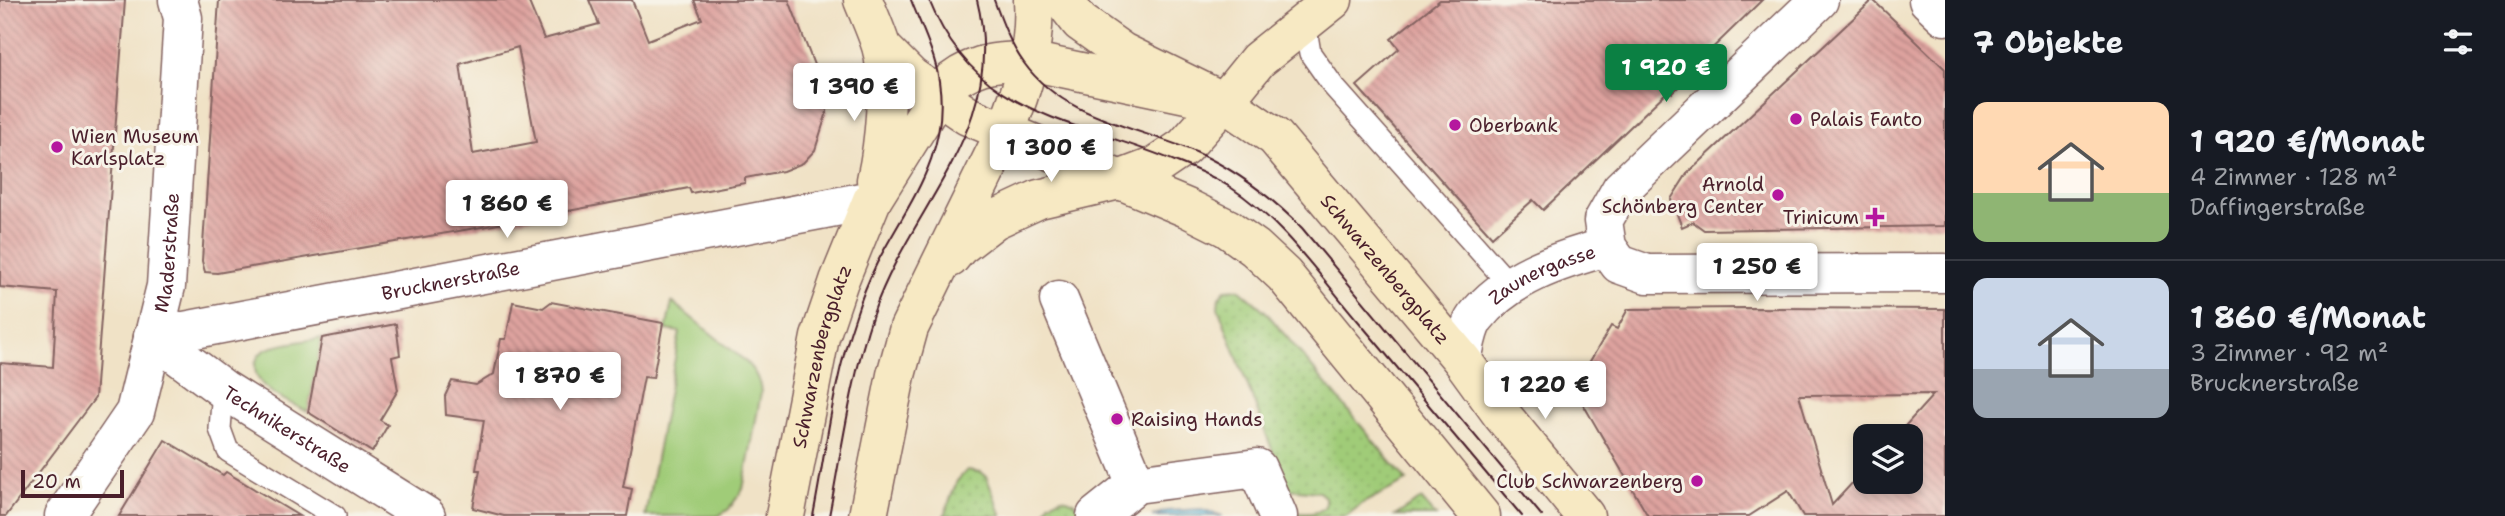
<!DOCTYPE html>
<html lang="de">
<head>
<meta charset="utf-8">
<style>
	:root { --surface:#171b24; --page:#20242c; --text:#f1f3f6; --muted:#9ea1a6; --line:#363941; --accent:#0b8043 }
	body { margin:0; font-family:"Shantell Sans",sans-serif; background:var(--page); color:var(--text); height:100vh; display:flex; flex-direction:column; font-size:26px; white-space:nowrap }
	* { box-sizing:border-box; margin:0 }
	p { font-size:23px; color:var(--muted) }
	.icon { flex:none; width:38px; height:38px; fill:none; stroke:currentColor; stroke-width:2; stroke-linecap:round; stroke-linejoin:round }
	.map { position:relative; flex:1; overflow:hidden }
	.sheet { display:flex; flex-direction:column; background:var(--surface); width:560px }
	.sheet>* { flex:none }
	.buttons { position:absolute; left:1853px; top:424px; display:grid; gap:14px }
	.buttons a { display:grid; place-items:center; width:70px; height:70px; border-radius:14px; background:var(--surface); box-shadow:0 4px 10px #0003; font-size:35px }
	.scale { position:absolute; left:21px; bottom:18px; width:103px; box-sizing:border-box; padding-left:7px; border:4px solid #4a1f2b; border-top:0; font-size:19px; line-height:24px; white-space:nowrap; color:#4a1f2b; -webkit-text-stroke:5px #f7f3e8; paint-order:stroke }
	.price { position:absolute; translate:-50% -60px; padding:0 16px; border-radius:7px; background:#fff; color:#222; font-size:23px; line-height:46px; filter:drop-shadow(0 2px 4px #0008) }
	.price::after { content:''; position:absolute; left:50%; top:42px; width:21px; height:16px; margin-left:-10px; background:inherit; clip-path:polygon(0 0,100% 0,50% 100%) }
	.price.on { background:var(--accent); color:#fff }
	ul { padding:0; list-style:none }
	li { display:flex; align-items:center; gap:21px; height:175px; padding:0 28px }
	li+li { border-top:2px solid var(--line) }
	li span { display:grid; place-items:center; flex:none; width:196px; height:140px; border-radius:14px; color:#555 }
	li>.icon { margin-inline-start:auto }
	span .icon { width:84px; height:84px; fill:#fffc; stroke-width:1 }
	li b { font-size:30px }
	h2 { display:flex; justify-content:space-between; align-items:center; height:84px; padding:0 28px; font-size:30px }
	main { display:flex; flex:1; min-height:0 }
	.map>svg:first-child { display:block }
	.green { fill:#a0cc78; stroke:#757652; stroke-width:2 }
	.park { fill:url(#park-dots); stroke:#757652; stroke-width:2 }
	.water { fill:url(#water-waves); stroke:#50687f; stroke-width:2 }
	.building { fill:url(#building-back-hatch); fill-rule:evenodd }
	.lines { fill:none; stroke-linecap:round; stroke-linejoin:round }
	.lane-casing { stroke:#846361; stroke-width:24 }
	.street-casing { stroke:#846361; stroke-width:41 }
	.secondary-casing { stroke:#846361; stroke-width:41 }
	.lane { stroke:#fff; stroke-width:21 }
	.street { stroke:#fff; stroke-width:38 }
	.secondary { stroke:#f7e9c3; stroke-width:38 }
	.tram { stroke:#4a1f2b; stroke-width:2 }
	.poi-dot { fill:#b5179e; stroke:#f7f3e8; stroke-width:2.5 }
	.labels { text-anchor:middle; dominant-baseline:central; stroke-width:6; stroke-linejoin:round; paint-order:stroke }
	.poi-label { font-size:19px; fill:#4a1f2b; stroke:#f7f3e8; text-anchor:start }
	.street-label { font-size:19px; fill:#4a1f2b; stroke:#f7f3e8 }
</style>
</head>
<body>
<main>
<div class="map">
<svg width="1945" height="516" viewBox="0 0 1945 516">
	<defs>
		<pattern id="park-dots" width="8" height="8" patternUnits="userSpaceOnUse" patternTransform="scale(1.75)"><rect width="8" height="8" fill="#a0cc78"/><path d="M2 2h.1M6 6h.1" fill="none" stroke="#8baf68" stroke-width="1.8" stroke-linecap="round"/></pattern>
		<pattern id="water-waves" width="16" height="10" patternUnits="userSpaceOnUse" patternTransform="scale(1.75)"><rect width="16" height="10" fill="#56b1d3"/><path d="M0 5q4-4 8 0t8 0" fill="none" stroke="#498fab"/></pattern>
		<pattern id="building-back-hatch" width="6" height="6" patternUnits="userSpaceOnUse" patternTransform="scale(1.75)"><rect width="6" height="6" fill="#dea39f"/><path d="M-1 5l2 2M0 0l6 6M5-1l2 2" fill="none" stroke="#b68482"/></pattern>
	</defs>
	<rect width="100%" height="100%" fill="#f7f3e8"/>
	<filter id="ink" filterUnits="userSpaceOnUse"><feTurbulence type="fractalNoise" baseFrequency=".0143" numOctaves="2"/><feDisplacementMap in="SourceGraphic" scale="14" xChannelSelector="R" yChannelSelector="G"/><feConvolveMatrix kernelMatrix="1 2 1 2 8 2 1 2 1" color-interpolation-filters="sRGB"/></filter>
	<filter id="wash" filterUnits="userSpaceOnUse"><feTurbulence type="fractalNoise" baseFrequency=".00686" numOctaves="4" result="noise"/><feDisplacementMap in="SourceGraphic" scale="28" xChannelSelector="R" yChannelSelector="G"/><feGaussianBlur stdDeviation="1.57" result="paint"/><feColorMatrix in="noise" values="0 0 0 0 0 0 0 0 0 0 0 0 0 0 0 0 0 1.4 0 .05"/><feComposite in="paint" operator="in"/></filter>
	<g filter="url(#wash)">
		<rect width="100%" height="100%" fill="#f0e2c6"/>
		<g class="green">
			<path d="M672,302L744,360C754,370 760,379 761,393L743,489L729,509L718,516H645L680,332L666,330Z"/>
			<path d="M322,338L308,412C291,403 248,387 256,361C258,356 262,351 267,349C283,343 305,341 322,338Z"/>
		</g>
		<g class="park">
			<path d="M1239,289L1266,312L1407,481L1363,503L1346,516H1297L1296,513C1307,513 1318,515 1325,506V497L1319,492L1287,489L1218,307L1219,297L1225,290Z"/>
			<path d="M967,470L981,472L986,476L1002,516H944L957,481Z"/>
			<path d="M1061,498C1072,499 1079,505 1080,516H1043L1049,503Z"/>
			<path d="M1421,499L1436,516H1395Z"/>
		</g>
		<path class="water" d="M1201,509L1223,516H1152L1166,511Z"/>
		<g id="blocks">
			<g class="building">
				<path d="M0,0H125L95,398L6,516H0V363L53,367L57,292L0,287Z"/>
				<path d="M219,0H528L544,39L599,24L589,0H632L648,40L702,19L694,0H789L824,91L827,112L815,150L803,163L783,171L745,178V183L691,193L689,188L516,221L217,273L205,272L202,261ZM518,47L536,142L473,154L460,64Z"/>
				<path d="M1440,0H1762L1693,67L1696,70L1672,93L1669,90L1543,210L1533,200L1492,237L1357,86L1399,49L1391,39Z"/>
				<path d="M1873,0L1945,69V226L1704,230L1693,222L1682,227L1671,199L1687,174Z"/>
				<path d="M513,302L543,308L551,302L663,323L653,378L644,377L623,487L632,489L627,516H504L473,508L480,470H476L484,420L446,415L445,396L452,381L476,385L494,374L501,339H506Z"/>
				<path d="M1746,308L1945,309V516H1803L1788,491L1749,516H1648L1579,397L1590,377L1583,373L1611,326L1617,329L1628,309ZM1934,394L1896,436H1911V481H1866V468L1832,505L1799,395Z"/>
				<path d="M396,324L400,355L392,357L398,390L380,420L388,425L372,452L308,412L322,338Z"/>
				<path d="M165,440L223,475L226,472L299,516H119Z"/>
			</g>
		</g>
	</g>
	<g filter="url(#ink)">
		<use href="#blocks" fill-opacity="0" stroke="#846361" stroke-width="2"/>
		<g class="lines">
			<g class="lane-casing">
				<g id="lane">
					<path d="M1305,23L1310,53L1334,87L1510,285"/>
					<path d="M223,389L220,429L228,451L335,516"/>
				</g>
			</g>
			<g class="street-casing">
				<g id="street">
					<path d="M1819,0L1621,189L1603,221L1607,247L1619,264L1647,274L1945,273"/>
					<path d="M1928,0L1945,16"/>
					<path d="M1059,300L1136,484"/>
					<path id="s1" d="M153,337L872,200"/>
					<path id="s2" d="M153,337L223,389L426,516"/>
					<path id="s3" d="M1462,360C1465,348 1467,329 1475,318C1506,277 1560,260 1607,247"/>
					<path id="s4" d="M64,516L135,412L166,286L183,18L178,0"/>
					<path d="M1096,516L1136,484L1257,468L1278,516"/>
				</g>
			</g>
			<g class="secondary-casing">
				<g id="secondary">
					<path d="M863,0C869,15 876,30 881,46C891,80 884,145 876,180"/>
					<path id="s5" d="M1063,0L1080,22L1122,52L1224,102L1275,137L1462,360L1502,415L1585,516"/>
					<path d="M882,48L911,77L968,116L1187,208L1227,228L1255,248L1284,275L1481,516"/>
					<path d="M950,258L959,247L994,220L1039,199L1119,180L1156,166L1184,147L1224,102L1258,60L1333,0"/>
					<path id="s6" d="M785,516L820,337L839,281L872,200L940,91C969,64 991,61 1029,61L1224,102"/>
					<path d="M868,516L896,375L909,328L1005,132C1023,89 1036,47 1033,0"/>
				</g>
			</g>
			<use href="#lane" class="lane"/>
			<use href="#street" class="street"/>
			<use href="#secondary" class="secondary"/>
			<g class="tram">
				<path d="M929,0C976,118 1076,119 1177,162C1195,169 1213,176 1230,187C1282,221 1318,274 1358,321C1412,386 1468,451 1522,516"/>
				<path d="M994,0C1002,22 1010,44 1024,63C1064,119 1139,127 1198,153C1238,171 1271,197 1302,228L1542,516"/>
				<path d="M813,516C826,450 833,381 855,318C861,299 868,281 877,263C909,202 950,154 939,81C935,53 921,26 911,0"/>
				<path d="M829,516C842,449 851,379 873,314C911,204 1009,128 977,0"/>
			</g>
		</g>
	</g>
	<g class="poi-dot">
		<circle cx="1796" cy="119" r="7"/>
		<circle cx="1455" cy="125" r="7"/>
		<circle cx="57" cy="147" r="7"/>
		<circle cx="1778" cy="195" r="7"/>
		<path d="M1871.5 206.5h7v7h7v7h-7v7h-7v-7h-7v-7h7z"/>
		<circle cx="1117" cy="419" r="7"/>
		<circle cx="1697" cy="481" r="7"/>
	</g>
	<g class="labels">
		<g class="poi-label">
			<text x="1810" y="119">Palais Fanto</text>
			<text x="1469" y="125">Oberbank</text>
			<text x="71" y="136">Wien Museum<tspan x="71" dy="22">Karlsplatz</tspan></text>
			<text x="1764" y="184" text-anchor="end">Arnold<tspan x="1764" dy="22">Schönberg Center</tspan></text>
			<text x="1859" y="217" text-anchor="end">Trinicum</text>
			<text x="1131" y="419">Raising Hands</text>
			<text x="1683" y="481" text-anchor="end">Club Schwarzenberg</text>
		</g>
		<g class="street-label">
			<text stroke="none"><textPath href="#s4" startOffset="289">Maderstraße</textPath></text>
			<text stroke="none"><textPath href="#s5" startOffset="427">Schwarzenbergplatz</textPath></text>
			<text stroke="none"><textPath href="#s3" startOffset="126">Zaunergasse</textPath></text>
			<text stroke="none"><textPath href="#s1" startOffset="303">Brucknerstraße</textPath></text>
			<text stroke="none"><textPath href="#s6" startOffset="164">Schwarzenbergplatz</textPath></text>
			<text stroke="none"><textPath href="#s2" startOffset="163">Technikerstraße</textPath></text>
		</g>
	</g>
</svg>
<div class="buttons">
<a><svg class="icon" aria-label="layers" viewBox="0 0 24 24"><path d="M12 4l9 5-9 5-9-5zM3 14l9 5 9-5"/></svg></a>
</div>
<div class="scale">20 m</div>
<b class="price on" style="left:1666px;top:104px">1 920 €</b>
<b class="price" style="left:854px;top:123px">1 390 €</b>
<b class="price" style="left:1051px;top:184px">1 300 €</b>
<b class="price" style="left:507px;top:240px">1 860 €</b>
<b class="price" style="left:1757px;top:303px">1 250 €</b>
<b class="price" style="left:560px;top:412px">1 870 €</b>
<b class="price" style="left:1545px;top:421px">1 220 €</b>
</div>
<section class="sheet">
<h2>7 Objekte<svg class="icon" aria-label="filters" viewBox="0 0 24 24"><path d="M4 7h16M4 17h16"/><circle cx="9" cy="7" r="2"/><circle cx="15" cy="17" r="2"/></svg></h2>
<ul>
<li><span style="background:linear-gradient(#ffd9b3 65%,#8fb573 0)"><svg class="icon" aria-label="home" viewBox="0 0 24 24"><path d="M3 11l9-7 9 7M6 9v11h12V9"/></svg></span><div><b>1 920 €/Monat</b><p>4 Zimmer · 128 m²</p><p>Daffingerstraße</p></div></li>
<li><span style="background:linear-gradient(#c9d6e8 65%,#9aa5b1 0)"><svg class="icon" aria-label="home" viewBox="0 0 24 24"><path d="M3 11l9-7 9 7M6 9v11h12V9"/></svg></span><div><b>1 860 €/Monat</b><p>3 Zimmer · 92 m²</p><p>Brucknerstraße</p></div></li>
</ul>
</section>
</main>
</body>
</html>
